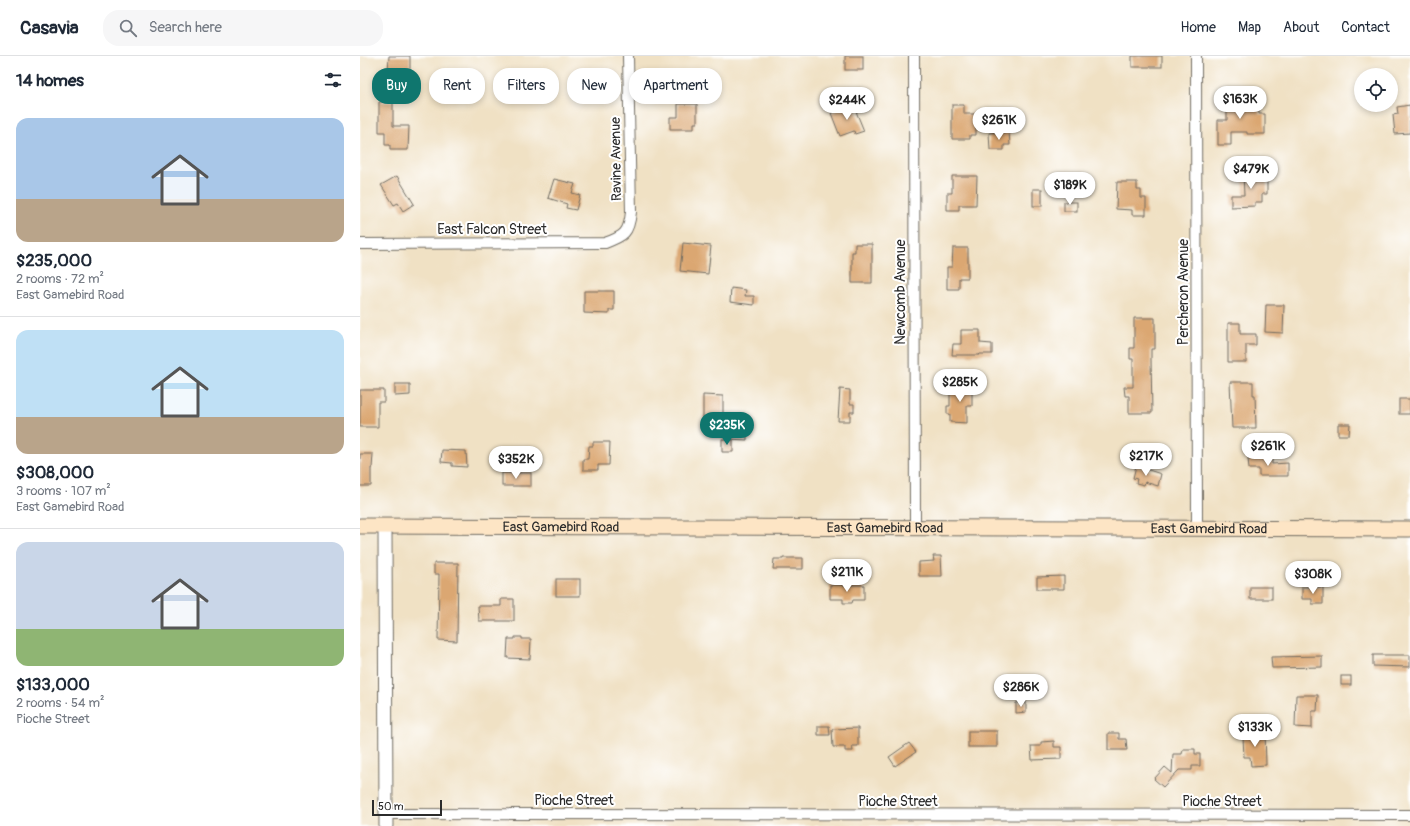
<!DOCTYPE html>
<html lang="en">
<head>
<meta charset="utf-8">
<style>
	:root { --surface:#fff; --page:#f6f6f7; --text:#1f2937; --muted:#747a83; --line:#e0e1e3; --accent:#0f766e }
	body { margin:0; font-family:Pangolin,sans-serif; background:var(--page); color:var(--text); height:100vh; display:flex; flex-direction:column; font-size:15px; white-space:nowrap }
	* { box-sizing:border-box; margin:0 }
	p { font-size:13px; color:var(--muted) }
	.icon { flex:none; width:22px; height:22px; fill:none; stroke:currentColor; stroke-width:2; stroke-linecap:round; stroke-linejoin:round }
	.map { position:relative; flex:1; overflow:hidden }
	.sheet { display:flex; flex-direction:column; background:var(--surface); width:360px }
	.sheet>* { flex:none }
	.hud { position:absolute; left:12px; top:12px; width:380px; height:36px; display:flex; gap:8px }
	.buttons { position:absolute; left:994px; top:12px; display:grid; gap:8px }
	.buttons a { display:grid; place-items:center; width:44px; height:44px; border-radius:50%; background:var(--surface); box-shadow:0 2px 6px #0003; font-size:20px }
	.scale { position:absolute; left:12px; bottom:10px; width:70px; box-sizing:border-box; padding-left:4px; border:2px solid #2b2b2b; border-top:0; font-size:11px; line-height:14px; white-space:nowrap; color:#2b2b2b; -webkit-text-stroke:3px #fff; paint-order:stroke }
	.price { position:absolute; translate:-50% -34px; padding:0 9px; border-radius:14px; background:#fff; color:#222; font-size:13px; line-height:26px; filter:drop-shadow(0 1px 2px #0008) }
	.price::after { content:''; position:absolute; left:50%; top:24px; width:12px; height:9px; margin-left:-6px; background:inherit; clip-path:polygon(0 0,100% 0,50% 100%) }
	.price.active { background:var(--accent); color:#fff }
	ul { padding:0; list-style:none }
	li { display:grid; align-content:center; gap:8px; height:212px; padding:0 16px }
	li+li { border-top:1px solid var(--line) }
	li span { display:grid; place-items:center; height:124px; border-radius:12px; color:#555 }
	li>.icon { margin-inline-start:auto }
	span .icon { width:72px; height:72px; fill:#fffc; stroke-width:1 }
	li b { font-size:17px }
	h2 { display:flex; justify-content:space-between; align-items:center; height:48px; padding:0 16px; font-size:17px }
	.tag { padding:0 14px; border-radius:16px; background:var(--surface); box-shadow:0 2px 6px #0003; font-size:14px; line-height:36px }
	.tag.active { background:var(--accent); color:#fff }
	header { display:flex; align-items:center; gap:24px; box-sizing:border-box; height:56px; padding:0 20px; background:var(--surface); border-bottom:1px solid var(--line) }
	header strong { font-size:19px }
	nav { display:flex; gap:22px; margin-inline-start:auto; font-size:14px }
	.search { width:280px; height:36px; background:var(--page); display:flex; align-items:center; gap:10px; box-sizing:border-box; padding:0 14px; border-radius:16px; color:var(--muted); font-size:15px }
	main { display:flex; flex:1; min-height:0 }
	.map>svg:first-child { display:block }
	.building { fill:#dba772 }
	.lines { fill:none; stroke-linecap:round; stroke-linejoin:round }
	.minor-casing { stroke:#706b61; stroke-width:12 }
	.tertiary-casing { stroke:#706b61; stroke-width:15 }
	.secondary-casing { stroke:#706b61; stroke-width:17 }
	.minor { stroke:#fff; stroke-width:10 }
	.tertiary { stroke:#fff; stroke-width:13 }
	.secondary { stroke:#fde5c5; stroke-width:15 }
	.labels { text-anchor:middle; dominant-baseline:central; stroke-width:4; stroke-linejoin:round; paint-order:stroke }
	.street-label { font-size:14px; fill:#2b2b2b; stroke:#fff }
</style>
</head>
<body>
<header>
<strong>Casavia</strong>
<div class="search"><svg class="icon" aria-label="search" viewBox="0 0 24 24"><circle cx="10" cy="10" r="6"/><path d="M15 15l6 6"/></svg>Search here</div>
<nav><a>Home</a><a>Map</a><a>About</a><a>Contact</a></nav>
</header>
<main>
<section class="sheet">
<h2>14 homes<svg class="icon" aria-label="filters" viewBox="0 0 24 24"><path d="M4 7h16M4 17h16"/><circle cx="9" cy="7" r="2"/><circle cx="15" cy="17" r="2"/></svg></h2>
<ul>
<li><span style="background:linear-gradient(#a9c7e8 65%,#b9a48a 0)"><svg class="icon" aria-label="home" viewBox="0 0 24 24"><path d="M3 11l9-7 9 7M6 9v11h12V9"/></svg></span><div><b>$235,000</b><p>2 rooms · 72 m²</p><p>East Gamebird Road</p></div></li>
<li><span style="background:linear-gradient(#bfe0f5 70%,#b9a48a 0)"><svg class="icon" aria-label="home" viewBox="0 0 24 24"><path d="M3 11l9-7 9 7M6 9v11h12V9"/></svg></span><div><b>$308,000</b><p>3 rooms · 107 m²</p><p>East Gamebird Road</p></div></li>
<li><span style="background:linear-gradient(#c9d6e8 70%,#8fb573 0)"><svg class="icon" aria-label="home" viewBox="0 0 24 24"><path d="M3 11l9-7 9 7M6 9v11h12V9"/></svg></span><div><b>$133,000</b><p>2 rooms · 54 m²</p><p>Pioche Street</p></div></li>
</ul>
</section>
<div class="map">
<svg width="1050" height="770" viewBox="0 0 1050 770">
	<rect width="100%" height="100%" fill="#fff"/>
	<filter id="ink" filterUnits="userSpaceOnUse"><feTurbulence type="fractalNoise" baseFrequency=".025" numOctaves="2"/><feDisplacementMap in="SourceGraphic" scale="8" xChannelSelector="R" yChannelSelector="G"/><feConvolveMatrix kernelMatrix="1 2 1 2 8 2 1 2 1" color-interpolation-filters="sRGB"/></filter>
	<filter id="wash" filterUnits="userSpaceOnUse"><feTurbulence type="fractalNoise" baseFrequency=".012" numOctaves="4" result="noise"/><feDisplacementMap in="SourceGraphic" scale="16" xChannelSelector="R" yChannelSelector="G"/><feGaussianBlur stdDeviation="0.9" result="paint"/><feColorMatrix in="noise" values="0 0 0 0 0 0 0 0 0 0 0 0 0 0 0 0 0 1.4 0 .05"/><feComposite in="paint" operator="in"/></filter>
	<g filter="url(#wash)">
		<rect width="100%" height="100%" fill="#f0e1c4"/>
		<g id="blocks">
			<g class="building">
				<path d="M29,0H50V15H28Z"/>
				<rect x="485" y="0" width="18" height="14"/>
				<rect x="772" y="0" width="30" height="11"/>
				<path d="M867,41H891V53H899V58H905V78H887V76H871V89H858V64H867Z"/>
				<path d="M19,46H33V70H49L48,94H30V89H25V76H19Z"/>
				<path d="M318,48H337V67H334V73H310V61H318Z"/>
				<path d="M493,48L504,75L495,78L494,75L480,80L471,57Z"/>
				<path d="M592,49H604V58H616V79H610V83H592Z"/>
				<path d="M1050,49V77L1035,78L1033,59L1038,58L1037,51Z"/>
				<path d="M649,76L650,89H644V94H630L629,77Z"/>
				<path d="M883,117H907V138H902V146H895V150L871,151V139H884Z"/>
				<path d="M37,120L54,148L43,155L38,147L34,149L21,129Z"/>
				<path d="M592,120H617L616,149H599V154H587V137H592Z"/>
				<path d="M194,123L215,128L212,137L220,139L216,154L206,152L207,148L188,142Z"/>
				<path d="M757,126H777V134H781V142H786V159H772V154L756,153Z"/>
				<rect x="673" y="133" width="9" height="17"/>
				<rect x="704" y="146" width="13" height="9"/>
				<path d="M323,187L351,190L348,218L320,215Z"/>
				<path d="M495,188H512V227H492V196H495Z"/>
				<path d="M593,192H608V222H599V233H587V211H592Z"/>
				<path d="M371,232L386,234L385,240H394V249L370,246Z"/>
				<path d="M224,235H254V254H249V258L224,257Z"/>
				<path d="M906,249H924L923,277L905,276Z"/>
				<path d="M774,262H795V293H791V304L792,357H769V340H765L764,331H773V303H770V292H774Z"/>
				<path d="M868,267H880V278H896V289H886V306H868Z"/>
				<path d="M601,274H620V287L632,288V298H620L619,299H592L593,288H601Z"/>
				<path d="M870,326H893V339H895L896,372H872Z"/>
				<path d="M35,328H50V339L35,340Z"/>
				<path d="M590,330H612V350H607V367L590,366V358H587V350H590Z"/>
				<path d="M480,333L490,334V348H494V356H490V365H478Z"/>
				<path d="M0,334H24V346H18V371H0Z"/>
				<path d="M343,339L363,340V363H343Z"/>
				<rect x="1039" y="343" width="11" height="15"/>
				<path d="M368,364H387V384L368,383Z"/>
				<path d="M978,368H990L989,379H978Z"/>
				<path d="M362,383L373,384V396H362Z"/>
				<path d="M233,386H250L249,409H238V414H223V403H228L229,390H233Z"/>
				<path d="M82,394L106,395L107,411L92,410V407L81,406Z"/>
				<path d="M0,398H13L12,412H11V430H0Z"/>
				<path d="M888,402H912V408L928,407V420H899V413H889Z"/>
				<path d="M776,410L801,418L798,430L785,426L784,429L776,427L777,423L773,422Z"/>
				<rect x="142" y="417" width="29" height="13"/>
				<path d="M573,500H581L582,520H559V506L574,505Z"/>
				<path d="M423,502H443V513H413L414,503H423Z"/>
				<path d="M74,507H98L97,585L78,584L79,518H74Z"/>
				<path d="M704,520V533H677V521Z"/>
				<rect x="196" y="523" width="24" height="17"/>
				<path d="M470,529H504V544H493L492,547H483V543H470Z"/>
				<rect x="890" y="531" width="22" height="12"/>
				<path d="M942,531H963V548H952V543H942Z"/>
				<path d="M141,543H154V565H119L118,550H141Z"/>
				<path d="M155,581H162V583H171L170,603L147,602L148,583H155Z"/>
				<path d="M1013,599H1050V611L1013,610Z"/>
				<path d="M962,600V611L912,612L911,601Z"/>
				<rect x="981" y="620" width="10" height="9"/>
				<path d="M936,639H958L957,655H952V672L935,671Z"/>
				<path d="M666,646V656L656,657V647Z"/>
				<path d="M458,670H469L470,679H458Z"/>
				<path d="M498,672V690H492L493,695H485V691H473L472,673Z"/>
				<rect x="608" y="675" width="29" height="16"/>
				<path d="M887,675H905L906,709L891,710L890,701H884L883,681H887Z"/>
				<path d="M748,677H759V683H766L767,694H748Z"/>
				<path d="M694,685V691H701V703L672,704L671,690H681V686Z"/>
				<path d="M549,687L556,696L535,710L529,701Z"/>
				<path d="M823,693H835V698H840V710H832V714H819L803,731L794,723L805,711L812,717L813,698H822Z"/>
			</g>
		</g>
	</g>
	<g filter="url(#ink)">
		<use href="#blocks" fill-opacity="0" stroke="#706b61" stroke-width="1"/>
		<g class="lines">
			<g class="minor-casing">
				<g id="minor">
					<path d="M554,0L555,472"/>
					<path d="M836,0L837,472"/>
					<path d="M0,188L245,187C264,180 269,177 271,156L268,0"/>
					<path d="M26,758L1050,759"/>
				</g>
			</g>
			<g class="tertiary-casing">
				<path id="tertiary" d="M25,470L26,770"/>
			</g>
			<g class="secondary-casing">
				<g id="secondary">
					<path id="s1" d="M0,470L1050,473"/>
				</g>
			</g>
			<use href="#minor" class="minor"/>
			<use href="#tertiary" class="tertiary"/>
			<use href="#secondary" class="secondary"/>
		</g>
	</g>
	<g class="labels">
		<g class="street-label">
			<text transform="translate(256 103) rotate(-91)">Ravine Avenue</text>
			<text x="132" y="173">East Falcon Street</text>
			<text transform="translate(540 236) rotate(-90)">Newcomb Avenue</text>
			<text transform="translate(823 236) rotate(-90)">Percheron Avenue</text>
			<text stroke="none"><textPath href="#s1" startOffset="201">East Gamebird Road</textPath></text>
			<text stroke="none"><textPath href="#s1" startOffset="525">East Gamebird Road</textPath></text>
			<text stroke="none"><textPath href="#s1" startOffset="849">East Gamebird Road</textPath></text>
			<text x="214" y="744">Pioche Street</text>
			<text x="538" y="745">Pioche Street</text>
			<text x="862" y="745">Pioche Street</text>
		</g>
	</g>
</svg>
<div class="buttons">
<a><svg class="icon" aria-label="locate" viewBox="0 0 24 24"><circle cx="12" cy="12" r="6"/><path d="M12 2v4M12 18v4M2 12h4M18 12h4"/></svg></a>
</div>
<div class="scale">50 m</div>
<b class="price" style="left:880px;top:64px">$163K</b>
<b class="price" style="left:487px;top:65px">$244K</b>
<b class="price" style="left:639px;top:85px">$261K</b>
<b class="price" style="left:891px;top:134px">$479K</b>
<b class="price" style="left:710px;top:150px">$189K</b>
<b class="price" style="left:600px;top:347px">$285K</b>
<b class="price active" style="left:367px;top:390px">$235K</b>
<b class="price" style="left:908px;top:411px">$261K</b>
<b class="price" style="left:786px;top:421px">$217K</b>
<b class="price" style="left:156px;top:424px">$352K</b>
<b class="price" style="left:487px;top:537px">$211K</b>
<b class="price" style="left:953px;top:539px">$308K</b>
<b class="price" style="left:661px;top:652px">$286K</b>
<b class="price" style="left:895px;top:692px">$133K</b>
<div class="hud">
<a class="tag active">Buy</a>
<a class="tag">Rent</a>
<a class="tag">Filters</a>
<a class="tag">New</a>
<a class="tag">Apartment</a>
</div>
</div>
</main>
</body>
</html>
